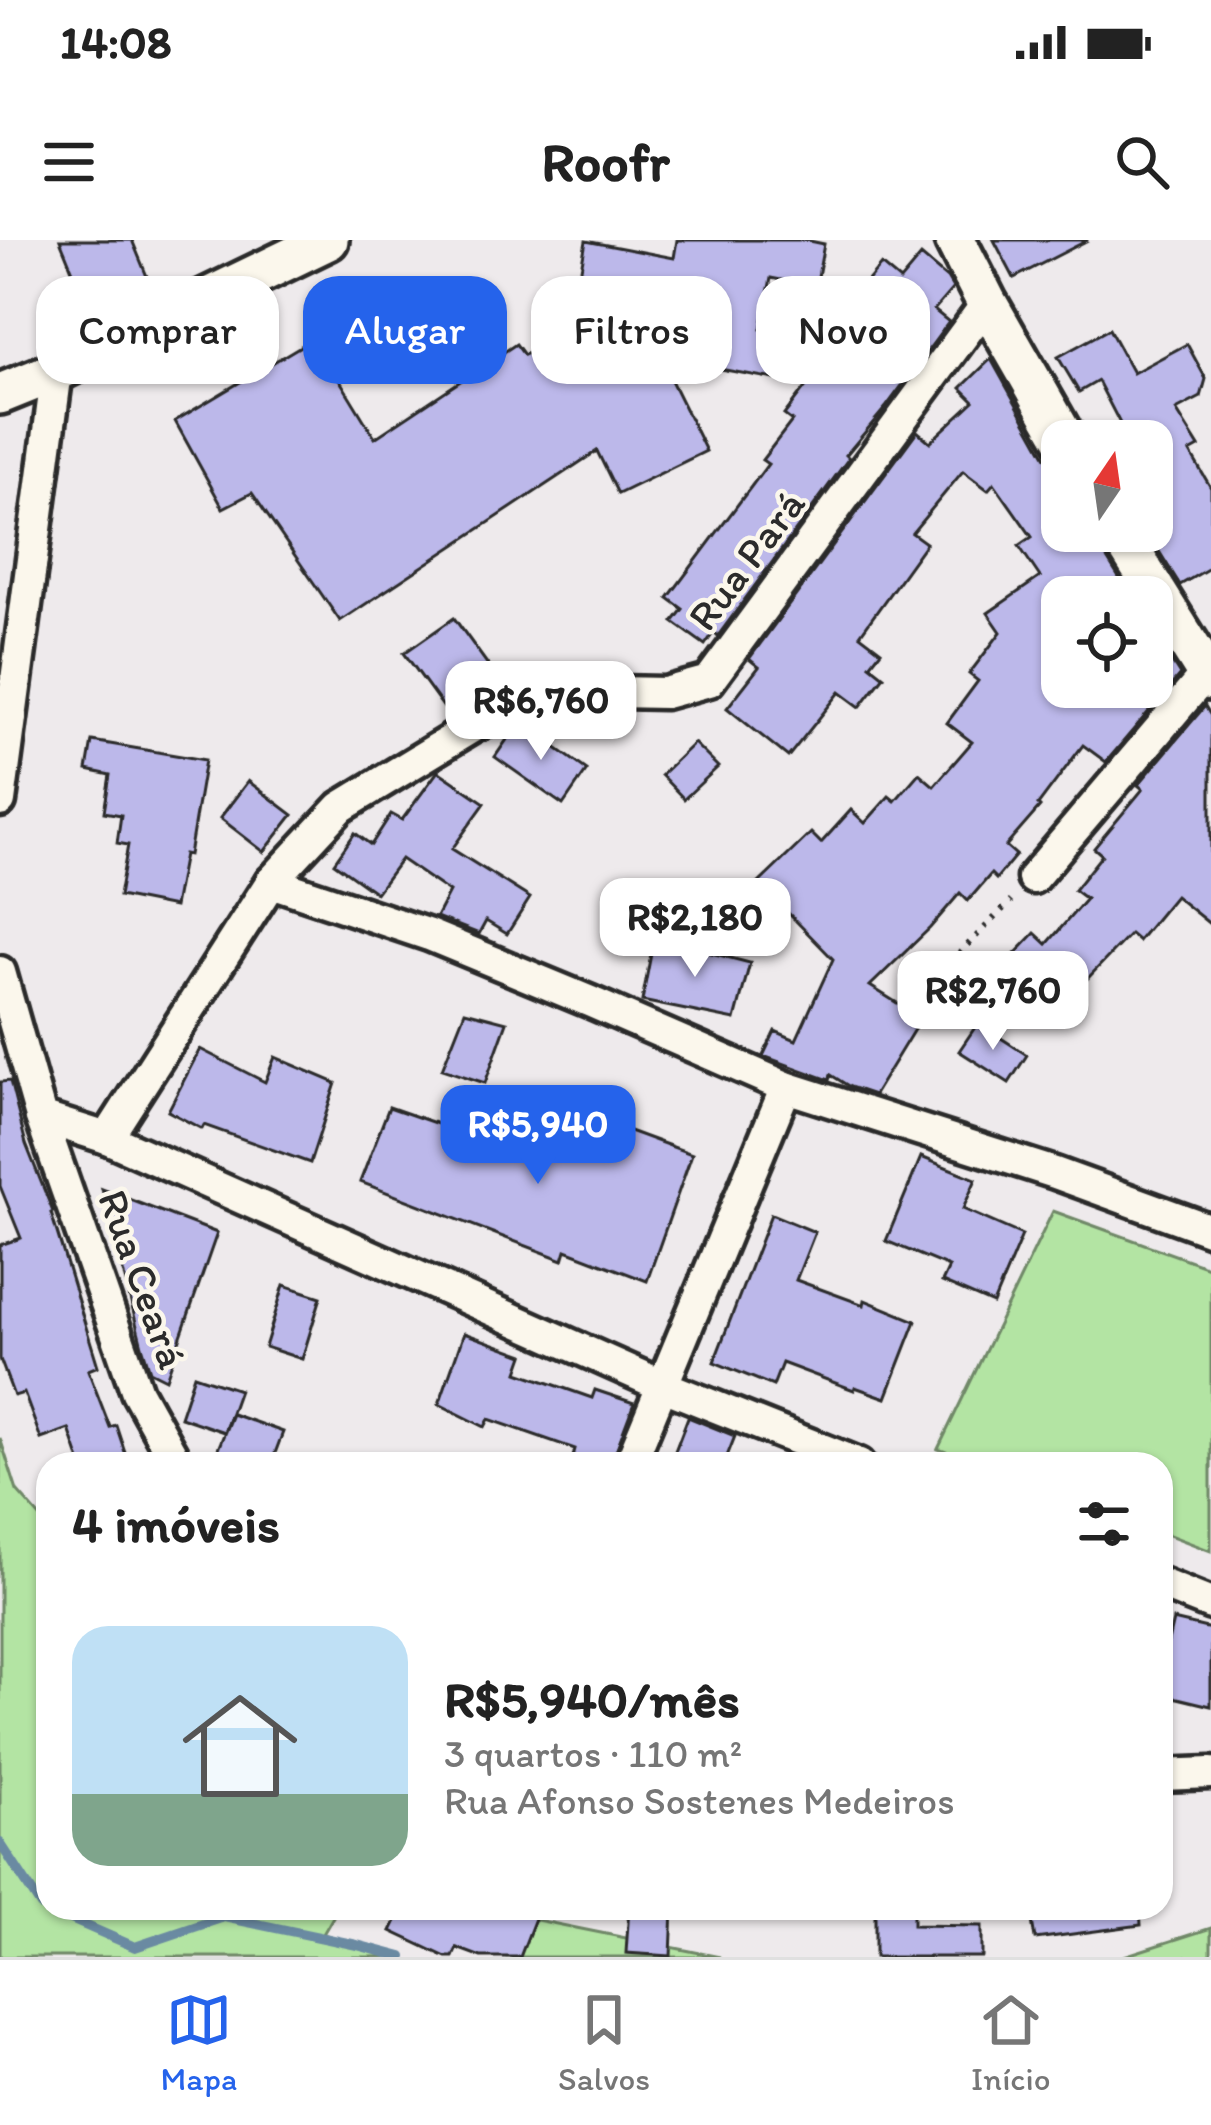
<!DOCTYPE html>
<html lang="pt">
<head>
<meta charset="utf-8">
<style>
	:root { --surface:#fff; --page:#f6f6f6; --text:#222; --muted:#767676; --line:#e0e0e0; --accent:#2563eb }
	body { margin:0; font-family:Itim,sans-serif; background:var(--page); color:var(--text); height:100vh; display:flex; flex-direction:column; font-size:45px; white-space:nowrap }
	* { box-sizing:border-box; margin:0 }
	p { font-size:39px; color:var(--muted) }
	.icon { flex:none; width:66px; height:66px; fill:none; stroke:currentColor; stroke-width:2; stroke-linecap:round; stroke-linejoin:round }
	.map { position:relative; flex:1; overflow:hidden }
	.panel { position:absolute; left:36px; top:1212px; width:1137px; height:468px; display:flex; flex-direction:column; background:var(--surface); border-radius:36px; box-shadow:0 3px 9px #0004 }
	.panel>* { flex:none }
	.banner { position:absolute; left:36px; top:36px; width:1140px; height:108px; display:flex; gap:24px }
	.needle { width:78px; rotate:13deg }
	.controls { position:absolute; left:1041px; top:180px; display:grid; gap:24px }
	.controls a { display:grid; place-items:center; width:132px; height:132px; border-radius:24px; background:var(--surface); box-shadow:0 3px 9px #0004; font-size:60px }
	.price { position:absolute; translate:-50% -102px; padding:0 27px; border-radius:24px; background:#fff; color:#222; font-size:39px; line-height:78px; filter:drop-shadow(0 3px 6px #0008) }
	.price::after { content:''; position:absolute; left:50%; top:72px; width:36px; height:27px; margin-left:-18px; background:inherit; clip-path:polygon(0 0,100% 0,50% 100%) }
	.price.active { background:var(--accent); color:#fff }
	ul { padding:0; list-style:none }
	li { display:flex; align-items:center; gap:36px; height:300px; padding:0 36px }
	li span { display:grid; place-items:center; flex:none; width:336px; height:240px; border-radius:36px; color:#555 }
	li>.icon { margin-inline-start:auto }
	span .icon { width:144px; height:144px; fill:#fffc; stroke-width:1 }
	li b { font-size:51px }
	h2 { display:flex; justify-content:space-between; align-items:center; height:144px; padding:0 36px; font-size:51px }
	.pill { padding:0 42px; border-radius:36px; background:var(--surface); box-shadow:0 3px 9px #0004; font-size:42px; line-height:108px }
	.pill.active { background:var(--accent); color:#fff }
	.status { display:flex; justify-content:space-between; align-items:center; height:84px; padding:0 60px; background:var(--surface); direction:ltr }
	.status svg { height:33px; fill:currentColor }
	header { display:flex; justify-content:space-between; align-items:center; height:156px; padding:0 36px; background:var(--surface); font-size:54px; font-weight:800 }
	.menu { display:flex; justify-content:space-around; align-items:center; height:168px; border-top:3px solid var(--line); background:var(--surface); font-size:33px; color:var(--muted) }
	.menu a { display:grid; justify-items:center; gap:6px }
	.menu .active { color:var(--accent) }
	.map>svg:first-child { display:block }
	.green { fill:#b3e4a3; stroke:#6f8867; stroke-width:3 }
	.lines { fill:none; stroke-linecap:round; stroke-linejoin:round }
	.stream { stroke:#6a8aa2; stroke-width:10 }
	.building { fill:#bcb8ea; stroke:#2b2b2b; stroke-width:3 }
	.minor-casing { stroke:#2b2b2b; stroke-width:39 }
	.tertiary-casing { stroke:#2b2b2b; stroke-width:48 }
	.path { stroke:#2b2b2b; stroke-width:6; stroke-dasharray:3 9; stroke-linecap:butt }
	.minor { stroke:#fbf7ec; stroke-width:30 }
	.tertiary { stroke:#fbf7ec; stroke-width:39 }
	.labels { text-anchor:middle; dominant-baseline:central; stroke-width:9; stroke-linejoin:round; paint-order:stroke }
	.street-label { font-size:42px; fill:#2b2b2b; stroke:#fbf7ec }
</style>
</head>
<body>
<div class="status"><b>14:08</b><svg viewBox="0 0 49 12"><path d="M0 12V9h3v3zM5 12V6h3v6zM10 12V3h3v9zM15 12V0h3v12zM26 1h20v11H26zM47 4h2v5h-2z"/></svg></div>
<header><svg class="icon" aria-label="menu" viewBox="0 0 24 24"><path d="M4 6h16M4 12h16M4 18h16"/></svg>Roofr<svg class="icon" aria-label="search" viewBox="0 0 24 24"><circle cx="10" cy="10" r="6"/><path d="M15 15l6 6"/></svg></header>
<div class="map">
<svg width="1211" height="1717" viewBox="0 0 1211 1717">
	<rect width="100%" height="100%" fill="#eeeaec"/>
	<filter id="ink" filterUnits="userSpaceOnUse"><feTurbulence type="fractalNoise" baseFrequency=".00833" numOctaves="2"/><feDisplacementMap in="SourceGraphic" scale="24" xChannelSelector="R" yChannelSelector="G"/><feConvolveMatrix kernelMatrix="1 2 1 2 8 2 1 2 1" color-interpolation-filters="sRGB"/></filter>
	<g filter="url(#ink)">
		<g class="green">
			<path d="M1053,971L1211,1028V1311L1161,1292V1224H978L938,1209Z"/>
			<path d="M0,1198L17,1251L48,1286V1668H338L323,1694L402,1717H0Z"/>
			<path d="M507,1674L720,1717H507Z"/>
			<path d="M1211,1688V1717H1121Z"/>
		</g>
		<g class="lines">
			<path class="stream" d="M0,1603L41,1666L135,1707L224,1677L357,1705L402,1717"/>
		</g>
		<g class="building">
			<path d="M60,0H132L153,51L91,76Z"/>
			<path d="M677,0H805L824,4L816,47L771,38L761,89L806,98L803,118L881,25L900,41L921,16L947,38L953,48L934,70L949,82L887,166L846,215L849,218L718,396L714,392L705,405L673,382L683,369L668,358L768,224L762,220L792,181L784,175L807,145L660,118L706,211L618,254L597,211L340,381L252,253L223,268L175,181L314,98L375,198L516,104L524,115L643,57L578,45L586,1L674,18Z"/>
			<path d="M994,0H1088L1014,38Z"/>
			<path d="M1109,89L1133,133L1187,104L1206,139L1201,157L1176,170L1199,207L1190,212L1211,248V327L1180,345L1152,300V201H1129L1098,141L1079,152L1058,117Z"/>
			<path d="M991,119L1062,246V291H1094L1098,304L1131,357H1062V447H1152V391L1180,435L1106,522L1083,505L1038,565L1040,567L1006,606L1016,615L996,639L991,634L968,661L960,653L930,688L870,746L921,778L874,855L850,847L831,835L829,840L763,816L775,791L796,800L833,719L759,643L811,593L821,603L851,570L865,583L889,556L895,561L919,533L934,546L972,502L947,483L978,441L969,434L1001,392L988,373L1040,337L1019,306L1032,297L994,243L988,250L963,231L912,293L926,303L860,395L881,411L870,425L884,436L860,467L840,452L788,517L727,468L759,427L749,419L917,191L930,202L974,161L961,148Z"/>
			<path d="M454,378L488,425V436L444,468L404,413Z"/>
			<path d="M1205,466L1211,476V685L1175,656L1138,701L1130,694L1049,779L998,732L1035,693L1047,704L1086,659L1074,650L1102,615L1094,608L1143,549L1138,545Z"/>
			<path d="M523,484L587,530L563,565L495,517L515,488Z"/>
			<path d="M92,501L205,520L189,615L184,614L174,667L119,656L128,605L117,603L121,575L104,572L110,535L87,530Z"/>
			<path d="M694,503L718,527L684,559L661,535Z"/>
			<path d="M438,531L485,563L452,609L530,658L507,694L486,681L479,694L436,677L449,652L401,619L376,653L334,623L355,593L371,605L391,574L402,580Z"/>
			<path d="M248,541L293,575L264,612L220,578Z"/>
			<path d="M654,698L696,706V709L750,723L735,780L642,761Z"/>
			<path d="M465,771L507,782L485,843L442,829Z"/>
			<path d="M978,783L1027,815L1009,843L959,811Z"/>
			<path d="M200,809L265,842L275,817L336,843L310,923L204,885L202,889L168,871Z"/>
			<path d="M10,841L26,904L53,972L51,973L98,1126L88,1130L110,1187L116,1185L127,1218L110,1224H81L69,1189L41,1199L24,1153L14,1156L0,1119V1005L21,998L0,946V842Z"/>
			<path d="M389,867L481,899L484,892L548,912L557,887L619,905L624,889L692,914L647,1041L566,1010L563,1020L360,942Z"/>
			<path d="M921,917L976,939L963,969L1022,995L993,1064L942,1042L949,1027L886,1001Z"/>
			<path d="M102,949L217,993L166,1139L150,1131L142,1106Z"/>
			<path d="M771,974L815,992L796,1040L864,1065L865,1060L916,1081L886,1158L855,1147L854,1150L782,1123L773,1146L714,1122Z"/>
			<path d="M284,1045L321,1057L302,1119L265,1107Z"/>
			<path d="M464,1093L524,1115L518,1132L592,1158L595,1150L634,1163L611,1224H571L575,1209L489,1179L485,1187L439,1164Z"/>
			<path d="M194,1135L239,1150L224,1192L180,1177Z"/>
			<path d="M232,1174L283,1192L271,1224H212Z"/>
			<path d="M688,1177L735,1196L724,1224H670Z"/>
			<path d="M1173,1380L1211,1389V1466L1161,1454V1432Z"/>
			<path d="M402,1668H539L520,1717H481L457,1708L453,1717H446L391,1691Z"/>
			<path d="M629,1668H673L671,1716L626,1713Z"/>
			<path d="M875,1668H913V1685L982,1686V1717H875Z"/>
			<path d="M1030,1668H1140L1141,1685L1035,1699Z"/>
		</g>
		<g class="lines">
			<g class="minor-casing">
				<g id="minor">
					<path d="M0,561L57,131"/>
					<path d="M1033,638L1206,434"/>
					<path d="M271,642L429,695L591,762L786,847L1055,933L1211,990"/>
					<path d="M0,732L41,877L107,898L661,1145L859,1224"/>
					<path d="M41,877L137,1152L177,1224"/>
					<path d="M107,898L271,642L341,567L474,486L529,460L616,452L665,453L709,441L987,63"/>
					<path d="M630,1224L786,847"/>
					<path d="M1161,1344L1211,1364"/>
					<path d="M1161,1535L1211,1533"/>
				</g>
			</g>
			<g class="tertiary-casing">
				<g id="tertiary">
					<path d="M955,0L987,63L1066,201"/>
					<path d="M0,154L57,131L328,0"/>
					<path d="M1118,291L1211,440"/>
				</g>
			</g>
			<path class="path" d="M917,756L1011,661"/>
			<use href="#minor" class="minor"/>
			<use href="#tertiary" class="tertiary"/>
		</g>
	</g>
	<g class="labels">
		<g class="street-label">
			<text transform="translate(746 320) rotate(-53)">Rua Pará</text>
			<text transform="translate(143 1039) rotate(70)">Rua Ceará</text>
		</g>
	</g>
</svg>
<div class="controls">
<a><svg class="needle" viewBox="-14 -14 28 28"><path d="M0-13l5 13h-10z" fill="#e53935"/><path d="M0 13l5-13h-10z" fill="#767676"/></svg></a>
<a><svg class="icon" aria-label="locate" viewBox="0 0 24 24"><circle cx="12" cy="12" r="6"/><path d="M12 2v4M12 18v4M2 12h4M18 12h4"/></svg></a>
</div>
<b class="price" style="left:541px;top:523px">R$6,760</b>
<b class="price" style="left:695px;top:740px">R$2,180</b>
<b class="price" style="left:993px;top:813px">R$2,760</b>
<b class="price active" style="left:538px;top:947px">R$5,940</b>
<div class="banner">
<a class="pill">Comprar</a>
<a class="pill active">Alugar</a>
<a class="pill">Filtros</a>
<a class="pill">Novo</a>
</div>
<section class="panel">
<h2>4 imóveis<svg class="icon" aria-label="filters" viewBox="0 0 24 24"><path d="M4 7h16M4 17h16"/><circle cx="9" cy="7" r="2"/><circle cx="15" cy="17" r="2"/></svg></h2>
<ul>
<li><span style="background:linear-gradient(#bfe0f5 70%,#7fa58c 0)"><svg class="icon" aria-label="home" viewBox="0 0 24 24"><path d="M3 11l9-7 9 7M6 9v11h12V9"/></svg></span><div><b>R$5,940/mês</b><p>3 quartos · 110 m²</p><p>Rua Afonso Sostenes Medeiros</p></div></li>
</ul>
</section>
</div>
<nav class="menu">
<a class="active"><svg class="icon" aria-label="map" viewBox="0 0 24 24"><path d="M3 6l6-2 6 2 6-2v14l-6 2-6-2-6 2zM9 4v14M15 6v14"/></svg>Mapa</a>
<a><svg class="icon" aria-label="saved" viewBox="0 0 24 24"><path d="M7 4h10v16l-5-4-5 4z"/></svg>Salvos</a>
<a><svg class="icon" aria-label="home" viewBox="0 0 24 24"><path d="M3 11l9-7 9 7M6 9v11h12V9"/></svg>Início</a>
</nav>
</body>
</html>
